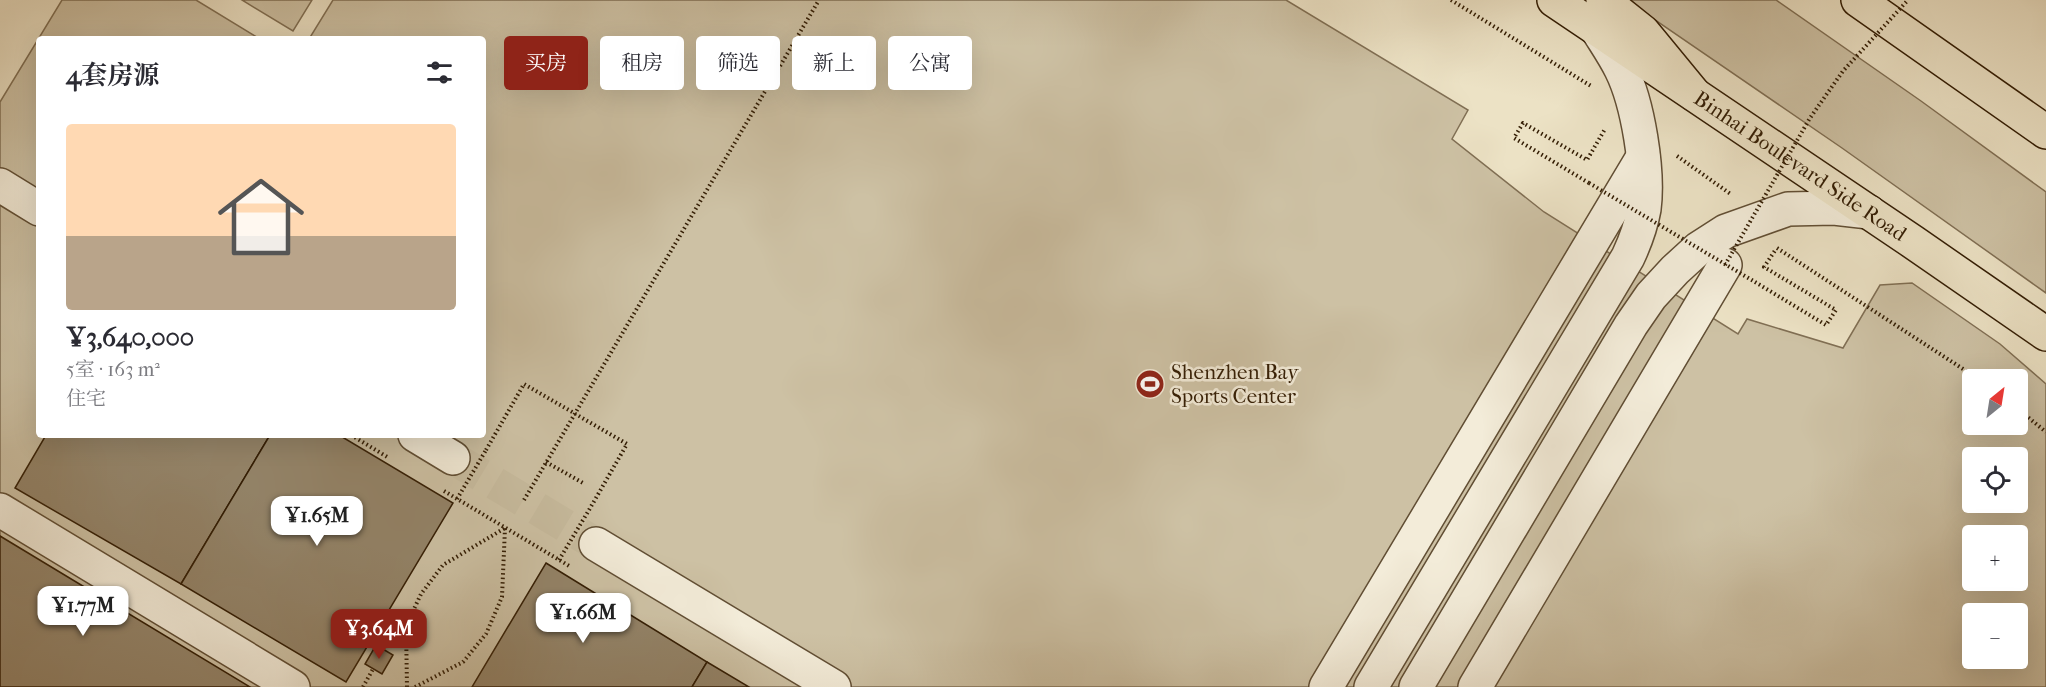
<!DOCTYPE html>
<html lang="zh">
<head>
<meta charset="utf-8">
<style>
	:root { --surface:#fff; --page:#f2f2f3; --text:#2b2b33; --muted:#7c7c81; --accent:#8f2418 }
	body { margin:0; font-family:"IM FELL French Canon","Noto Serif SC",serif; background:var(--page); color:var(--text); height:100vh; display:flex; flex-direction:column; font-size:22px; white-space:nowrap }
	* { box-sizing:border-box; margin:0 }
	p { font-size:20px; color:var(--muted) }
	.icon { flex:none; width:33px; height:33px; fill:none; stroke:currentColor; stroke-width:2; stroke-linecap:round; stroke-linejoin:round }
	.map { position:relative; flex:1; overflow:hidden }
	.side { position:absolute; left:36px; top:36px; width:450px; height:402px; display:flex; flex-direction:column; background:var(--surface); border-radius:6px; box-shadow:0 6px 24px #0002 }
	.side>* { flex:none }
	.banner { position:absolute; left:504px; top:36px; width:570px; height:54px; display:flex; gap:12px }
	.needle { width:39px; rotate:30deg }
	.fabs { position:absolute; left:1962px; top:369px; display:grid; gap:12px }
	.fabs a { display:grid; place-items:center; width:66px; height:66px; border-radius:6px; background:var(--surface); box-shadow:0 6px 24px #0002; font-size:30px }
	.price { position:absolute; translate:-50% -51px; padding:0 14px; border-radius:12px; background:#fff; color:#222; font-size:20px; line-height:39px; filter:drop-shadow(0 2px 3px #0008) }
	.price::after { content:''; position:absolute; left:50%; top:36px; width:18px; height:14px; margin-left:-9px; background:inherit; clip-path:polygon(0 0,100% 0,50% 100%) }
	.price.selected { background:var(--accent); color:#fff }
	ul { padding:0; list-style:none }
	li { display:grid; align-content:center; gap:12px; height:318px; padding:0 30px }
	li span { display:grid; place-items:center; height:186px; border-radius:6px; color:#555 }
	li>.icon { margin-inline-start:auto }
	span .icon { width:108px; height:108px; fill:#fffc; stroke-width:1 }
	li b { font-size:26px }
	h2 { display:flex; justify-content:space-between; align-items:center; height:72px; padding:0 30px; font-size:26px }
	.tag { padding:0 21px; border-radius:6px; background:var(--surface); box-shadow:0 6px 24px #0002; font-size:21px; line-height:54px }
	.tag.selected { background:var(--accent); color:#fff }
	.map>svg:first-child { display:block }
	.green { fill:#cdc1a4; stroke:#806f54; stroke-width:1.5; fill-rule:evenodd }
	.building { fill:#938368; stroke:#331d04; stroke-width:1.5 }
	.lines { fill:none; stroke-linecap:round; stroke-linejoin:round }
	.minor-tunnel { stroke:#c7bb9e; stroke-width:33; stroke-dasharray:33 16; stroke-linecap:butt }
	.minor-casing { stroke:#614e34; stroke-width:36 }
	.major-casing { stroke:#331d04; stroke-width:36 }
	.highway-casing { stroke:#331d04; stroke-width:36 }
	.path { stroke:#331d04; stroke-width:4; stroke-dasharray:1.5 3; stroke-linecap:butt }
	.minor { stroke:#f3ecd9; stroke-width:33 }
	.major { stroke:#ece2c5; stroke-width:33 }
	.highway { stroke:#ece2c5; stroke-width:33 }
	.path-bridge { stroke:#331d04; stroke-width:4; stroke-dasharray:1.5 3; stroke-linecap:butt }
	.labels { text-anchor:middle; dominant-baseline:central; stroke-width:5; stroke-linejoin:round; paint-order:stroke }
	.street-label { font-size:21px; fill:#331d04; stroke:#f3ecd9 }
	.poi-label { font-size:21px; fill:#331d04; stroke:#f3ecd9; text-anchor:start }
</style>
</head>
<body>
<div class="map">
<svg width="2046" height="687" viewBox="0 0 2046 687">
	<rect width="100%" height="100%" fill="#ece2c5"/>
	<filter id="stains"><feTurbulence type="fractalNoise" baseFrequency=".00333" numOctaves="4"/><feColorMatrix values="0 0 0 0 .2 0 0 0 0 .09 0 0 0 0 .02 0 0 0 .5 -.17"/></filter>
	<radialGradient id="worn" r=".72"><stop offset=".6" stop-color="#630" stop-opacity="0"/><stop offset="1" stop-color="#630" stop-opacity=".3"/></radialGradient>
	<g class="green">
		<path d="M62,0H196L260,39H39V435H483V39H309L333,0H1286L1468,110L1452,139L1544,212L1738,334L1747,319L1843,348L1880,285L1912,283L2000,344L2046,384V687H0V102ZM1972,380H2018V424H1972ZM1972,458H2018V502H1972ZM1972,536H2018V580H1972ZM1972,614H2018V658H1972Z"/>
		<path d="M242,0H312L293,31Z"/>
		<path d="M1626,0H1776L1921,101L2046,192V293L1842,148Z"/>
	</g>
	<g class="building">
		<path d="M46,435H270L181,584L15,488Z"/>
		<path d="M270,435H339L453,503L346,682L181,584Z"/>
		<path d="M0,536L250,687H0Z"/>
		<path d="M546,563L707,662L692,687H472Z"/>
		<path d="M376,645L393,655L382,674L365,664Z"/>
		<path d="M707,662L749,687H692Z"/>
	</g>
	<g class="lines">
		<path class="minor-tunnel" d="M453,458L596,544"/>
		<g class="minor-casing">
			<g id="minor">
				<path d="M0,185L39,209"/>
				<path d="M415,435L453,458"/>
				<path d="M0,510L293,687"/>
				<path d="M596,544L834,687"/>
				<path d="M1326,687L1643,157"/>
				<path d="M1371,687L1628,257C1635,242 1641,226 1644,209C1649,171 1638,103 1621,69C1614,55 1605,42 1597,29"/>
				<path d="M1416,687L1631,325L1651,296L1675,270L1698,249L1726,231L1788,209L1834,208L1869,212"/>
				<path d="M1475,687L1725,265"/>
			</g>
		</g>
		<g class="major-casing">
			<g id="major">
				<path id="s1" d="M1554,0L1913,242L2046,334"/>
			</g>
		</g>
		<g class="highway-casing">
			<g id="highway">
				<path d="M1603,0L1643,32L1694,94"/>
				<path d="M1858,0L2046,132"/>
			</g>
		</g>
		<g class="path">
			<path d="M1451,0L1591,86"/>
			<path d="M1677,156L1732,195"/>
			<path d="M1589,183L1514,138L1523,123L1587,160L1605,129"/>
			<path d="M1777,248L1980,380"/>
			<path d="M1755,282L1826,325L1836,310L1764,267L1776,249"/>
			<path d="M2018,409L2046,432"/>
			<path d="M351,435L389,458"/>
			<path d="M486,450L524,384L627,444L589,510"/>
			<path d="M546,462L583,483"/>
			<path d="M444,491L571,567"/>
			<path d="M524,500L819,0"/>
			<path d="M363,687L373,669"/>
			<path d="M407,687L406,626L421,594L443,565L505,528"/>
			<path d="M415,687L463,662L486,634L502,597L505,528"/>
		</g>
		<use href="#minor" class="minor"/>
		<use href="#major" class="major"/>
		<use href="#highway" class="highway"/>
		<g class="path-bridge">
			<path d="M1589,183L1755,282"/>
			<path d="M1725,265L1810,118L1843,71L1908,0"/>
			<path d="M457,499L486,450"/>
			<path d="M559,560L589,510"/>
		</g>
	</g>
	<defs>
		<g id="stadium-disc" transform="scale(1.5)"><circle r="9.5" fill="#8f2418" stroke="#f3ecd9"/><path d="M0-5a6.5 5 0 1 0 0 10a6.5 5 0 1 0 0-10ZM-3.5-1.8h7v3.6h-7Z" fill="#fff"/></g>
	</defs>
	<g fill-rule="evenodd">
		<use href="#stadium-disc" x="1150" y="384"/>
	</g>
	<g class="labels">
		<g class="street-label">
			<text stroke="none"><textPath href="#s1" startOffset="297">Binhai Boulevard Side Road</textPath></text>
		</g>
		<g class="poi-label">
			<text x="1171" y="372">Shenzhen Bay<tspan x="1171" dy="24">Sports Center</tspan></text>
		</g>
	</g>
	<rect width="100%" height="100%" filter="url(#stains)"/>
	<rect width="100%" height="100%" fill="url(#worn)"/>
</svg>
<div class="fabs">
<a><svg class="needle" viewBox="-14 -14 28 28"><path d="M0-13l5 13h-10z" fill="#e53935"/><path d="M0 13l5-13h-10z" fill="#7c7c81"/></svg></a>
<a><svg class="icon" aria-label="locate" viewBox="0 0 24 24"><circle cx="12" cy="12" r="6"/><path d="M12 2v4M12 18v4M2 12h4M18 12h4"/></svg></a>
<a>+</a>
<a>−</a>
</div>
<b class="price" style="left:317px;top:547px">¥1.65M</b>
<b class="price" style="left:83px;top:637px">¥1.77M</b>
<b class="price" style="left:583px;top:644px">¥1.66M</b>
<b class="price selected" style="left:379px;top:660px">¥3.64M</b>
<div class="banner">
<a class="tag selected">买房</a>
<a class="tag">租房</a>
<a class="tag">筛选</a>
<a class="tag">新上</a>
<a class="tag">公寓</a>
</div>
<section class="side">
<h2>4套房源<svg class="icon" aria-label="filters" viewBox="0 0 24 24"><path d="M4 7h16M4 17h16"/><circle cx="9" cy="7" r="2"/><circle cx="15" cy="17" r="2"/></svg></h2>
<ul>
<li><span style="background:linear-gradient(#ffd9b3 60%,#b9a48a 0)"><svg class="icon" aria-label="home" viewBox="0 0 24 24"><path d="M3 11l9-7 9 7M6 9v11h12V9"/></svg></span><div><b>¥3,640,000</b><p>5室 · 163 m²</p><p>住宅</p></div></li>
</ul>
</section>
</div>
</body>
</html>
